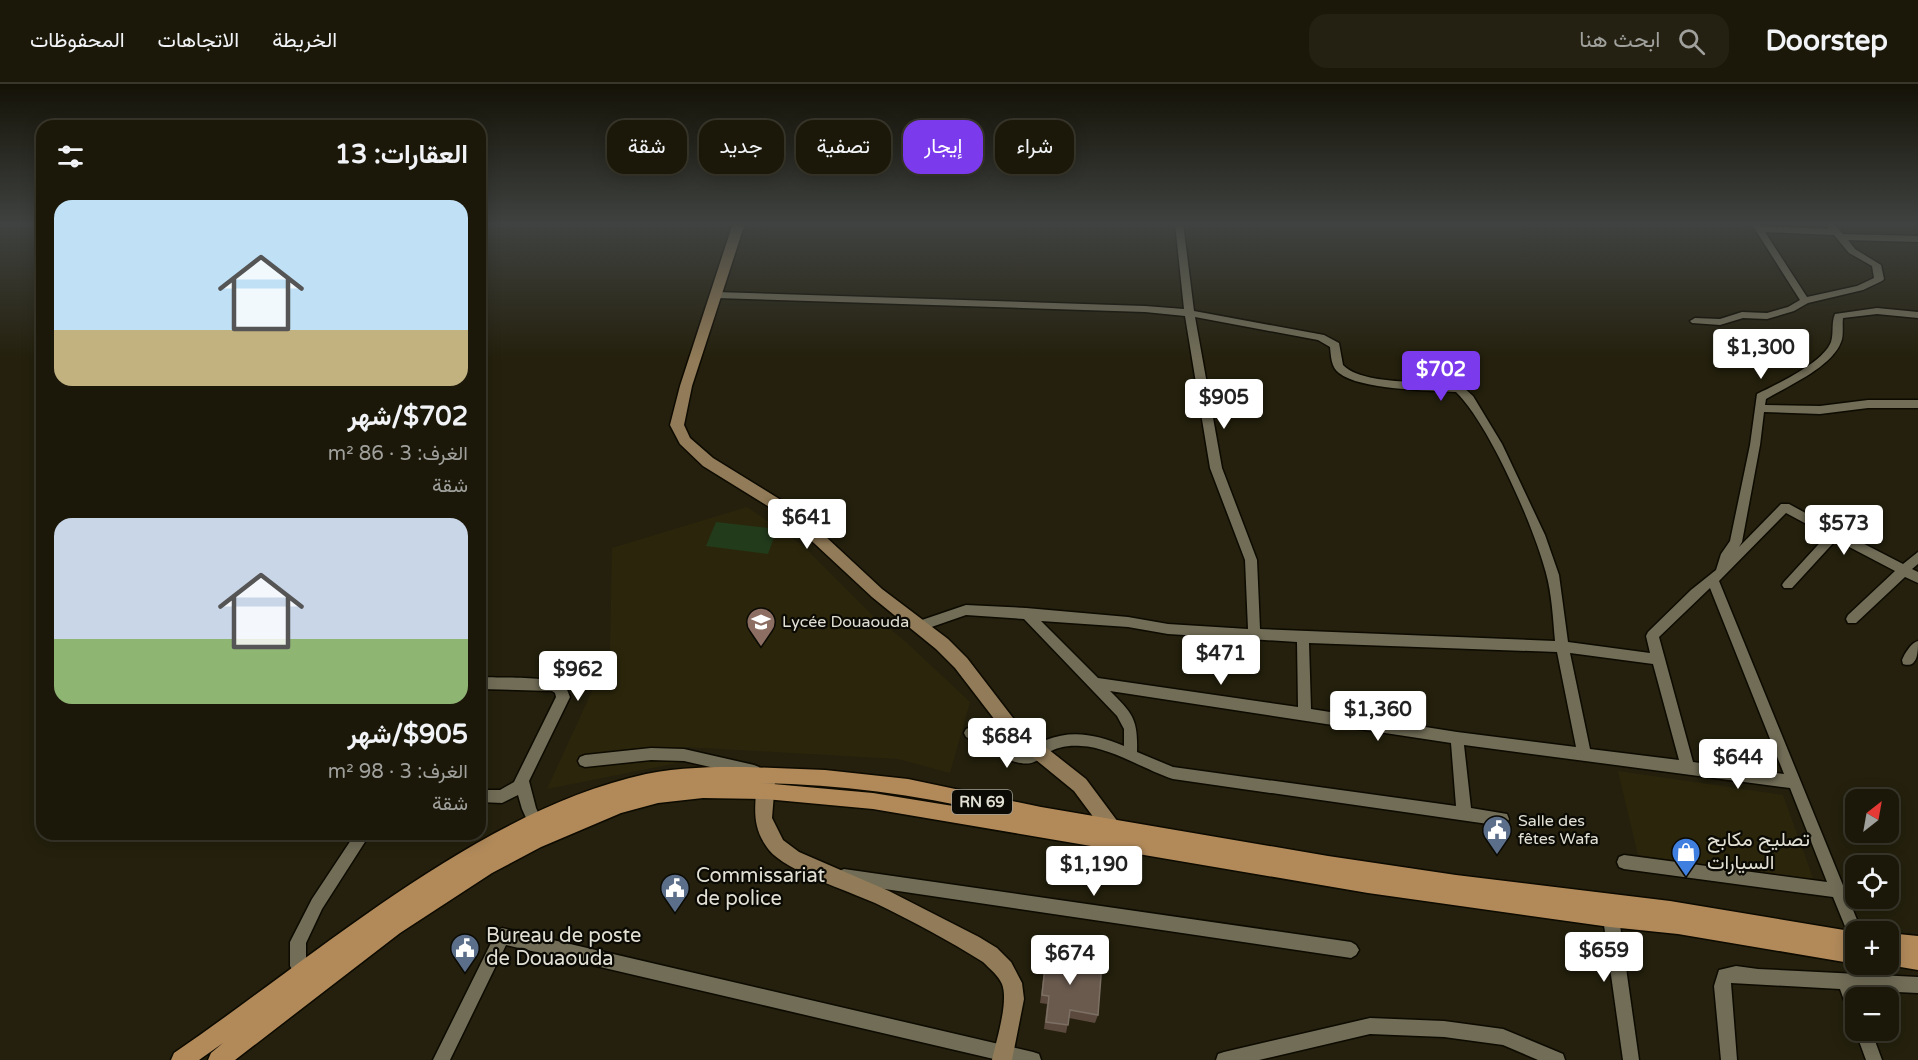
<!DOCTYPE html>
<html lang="ar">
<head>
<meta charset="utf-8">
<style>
	:root { --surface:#1b180a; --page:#242113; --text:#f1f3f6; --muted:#a0a09c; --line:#39372b; --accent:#7c3aed }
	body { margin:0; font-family:"Varela Round",Vazirmatn,sans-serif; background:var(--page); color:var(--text); direction:rtl; height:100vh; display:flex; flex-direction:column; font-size:22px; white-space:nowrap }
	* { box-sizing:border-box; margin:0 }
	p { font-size:20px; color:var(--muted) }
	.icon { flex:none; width:33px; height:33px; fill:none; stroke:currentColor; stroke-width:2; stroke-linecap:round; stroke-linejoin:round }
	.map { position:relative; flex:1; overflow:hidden; direction:ltr }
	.details { position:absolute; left:36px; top:36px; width:450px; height:720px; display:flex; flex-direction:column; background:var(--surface); border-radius:18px; box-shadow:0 3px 15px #0003,0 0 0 2px var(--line); direction:rtl }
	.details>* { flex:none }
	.guide { position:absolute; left:504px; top:36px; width:570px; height:54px; direction:rtl; display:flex; gap:12px }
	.needle { width:39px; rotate:31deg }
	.tools { position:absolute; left:1845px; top:705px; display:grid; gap:12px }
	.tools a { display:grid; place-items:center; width:54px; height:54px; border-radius:12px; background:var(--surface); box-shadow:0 3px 15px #0003,0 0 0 2px var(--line); font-size:30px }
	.price { position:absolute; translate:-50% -51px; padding:0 14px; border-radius:6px; background:#fff; color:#222; font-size:20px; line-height:39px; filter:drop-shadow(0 2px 3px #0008) }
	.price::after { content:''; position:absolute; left:50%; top:36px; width:18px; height:14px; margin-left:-9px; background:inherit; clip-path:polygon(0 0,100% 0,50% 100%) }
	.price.selected { background:var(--accent); color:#fff }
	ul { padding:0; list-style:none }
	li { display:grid; align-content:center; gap:12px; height:318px; padding:0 18px }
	li span { display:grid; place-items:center; height:186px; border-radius:18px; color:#555 }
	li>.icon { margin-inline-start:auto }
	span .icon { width:108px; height:108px; fill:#fffc; stroke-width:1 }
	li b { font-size:26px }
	h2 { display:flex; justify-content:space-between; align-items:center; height:72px; padding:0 18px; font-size:26px }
	.tag { padding:0 21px; border-radius:18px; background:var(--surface); box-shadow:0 3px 15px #0003,0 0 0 2px var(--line); font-size:21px; line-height:54px }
	.tag.selected { background:var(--accent); color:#fff }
	header { display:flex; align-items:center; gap:36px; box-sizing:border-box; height:84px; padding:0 30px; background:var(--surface); border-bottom:2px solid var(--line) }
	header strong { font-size:28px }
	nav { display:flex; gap:33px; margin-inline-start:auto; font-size:21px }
	.search { width:420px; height:54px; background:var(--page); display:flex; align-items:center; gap:15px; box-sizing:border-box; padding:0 21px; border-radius:18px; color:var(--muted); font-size:22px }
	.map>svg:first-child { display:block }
	.built { fill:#2b260b }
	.green { fill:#223b1b }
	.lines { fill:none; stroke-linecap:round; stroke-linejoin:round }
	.street-casing { stroke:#0d0a00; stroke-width:3 }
	.secondary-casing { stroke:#0d0a00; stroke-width:3 }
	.primary-casing { stroke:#0d0a00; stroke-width:3 }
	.street { fill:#716d57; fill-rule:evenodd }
	.secondary { fill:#917b58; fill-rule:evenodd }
	.primary { fill:#b28a5a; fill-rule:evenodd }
	.wall { fill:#5b493d }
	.building { fill:#6a5a4e; stroke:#7c6f63; stroke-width:1.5 }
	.labels { text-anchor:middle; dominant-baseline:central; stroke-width:4.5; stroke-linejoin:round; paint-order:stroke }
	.shield { fill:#0b0a04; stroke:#a2a096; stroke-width:1.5 }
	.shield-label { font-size:15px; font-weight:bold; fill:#e2e0d4 }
	.poi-label { font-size:16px; fill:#e2e0d4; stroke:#0b0a04; text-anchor:start }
	.near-poi-label { font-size:20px; fill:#e2e0d4; stroke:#0b0a04; text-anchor:start }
</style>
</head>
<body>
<header>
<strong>Doorstep</strong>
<div class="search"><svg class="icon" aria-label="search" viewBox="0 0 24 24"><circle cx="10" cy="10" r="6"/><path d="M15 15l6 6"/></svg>ابحث هنا</div>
<nav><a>الخريطة</a><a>الاتجاهات</a><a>المحفوظات</a></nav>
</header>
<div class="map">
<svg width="1918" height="976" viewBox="0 0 1918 976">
	<rect width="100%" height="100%" fill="#24200d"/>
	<g class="built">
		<path d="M747,423L802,461L871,530L906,558L970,618L950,689L898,675L686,663L682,678L547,705L610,568L612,464Z"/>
		<path d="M1618,687L1783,711L1814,797L1638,771Z"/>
	</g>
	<path class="green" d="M716,438L777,445L768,470L706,462Z"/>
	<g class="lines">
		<g class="street-casing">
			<g id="street">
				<path d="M1175,139H1183L1194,227L1324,251L1339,259L1343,281C1364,303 1433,295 1463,303L1473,312L1502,360L1545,451L1559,491L1568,558L1650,569L1646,552L1648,548L1691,506L1716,486L1721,470L1730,457L1750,361L1757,310C1777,300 1823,279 1831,258C1834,249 1831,239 1835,230L1877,224L1918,228V234L1877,230L1843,234C1842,242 1844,251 1841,258C1832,283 1788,302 1766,315L1765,321L1820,322L1868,316H1918V324H1868L1820,330L1764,328L1760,361L1742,458L1739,463L1781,420H1789L1833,444L1847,429L1851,428L1857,432L1843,449L1903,480L1918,468V480L1912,485L1918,488V499L1905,493L1856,539H1848L1846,535L1848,531L1895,487L1836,456L1792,504H1784L1782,501L1784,498L1827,451L1786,429L1719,497L1862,848H1856V859L1851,857L1833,813L1624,785L1619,783L1617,778L1619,773L1624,771L1827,798L1790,704L1464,661L1471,724L1507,730L1509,735L1507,740L1502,742L1173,695C1145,686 1110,663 1081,662C1069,661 1056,663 1046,670C1042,672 1039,676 1034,678C1017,686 983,662 966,653L964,649L966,645L971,643L1021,668C1031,667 1037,660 1046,656C1073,645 1098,651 1124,662V645L1117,632L1024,535L966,531L920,547L916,546L914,542L916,538L966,521L1026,524L1128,533L1168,540L1248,545L1245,476L1210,384L1185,232L1145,228L716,214L711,211L716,208L1145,222L1184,225ZM1195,233L1318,256L1330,263C1331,272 1331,283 1339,289C1360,306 1428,306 1456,308C1489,340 1534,443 1546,489C1552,511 1553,535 1555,557L1260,545L1257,476L1222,384ZM1710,504L1784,690L1693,678L1659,553ZM1041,537L1128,543L1168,550L1297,558L1298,623L1098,594ZM1309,559L1557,568L1576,663L1457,648L1311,625ZM1570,569L1653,580L1679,676L1590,665ZM1110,607L1451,659L1456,722L1173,683L1137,668C1138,635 1133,630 1110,607Z"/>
				<path d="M1751,139H1759L1762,142L1829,145L1825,139H1833L1843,150L1918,152V158L1848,156L1855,165L1881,181L1884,195L1882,197L1863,206L1808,219L1794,227L1767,235L1743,234L1720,241L1692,239L1690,237L1695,234L1720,235L1742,228L1767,229L1788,223L1800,216ZM1765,148L1834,151L1849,169L1872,182L1874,194L1857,202L1807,213Z"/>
				<path d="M1918,557C1918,567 1918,585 1903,580L1902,576C1905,569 1911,559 1918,557Z"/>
				<path d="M480,593C497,594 552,592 563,601C567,604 568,608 570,613L529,697L536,724L546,746L544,751L539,753L534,751L522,725L518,711L502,719L480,718V706H500L514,698L556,613L555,609L552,607L480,605Z"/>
				<path d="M651,664L684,665L754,681L759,683L761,687L759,691L754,693L684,677L651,676L585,683L580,681L578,677L580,673L585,671Z"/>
				<path d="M355,750H370L322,825L306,859V879L312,889L310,895L304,897L298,895L290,882V858L312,815Z"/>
				<path d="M844,785L1351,858L1356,861L1359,866L1356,871L1351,874L844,799L839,797L837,792L839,787Z"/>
				<path d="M1610,820L1615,822L1618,827L1639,976H1623L1602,827L1605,822Z"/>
				<path d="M502,844L1033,968L1039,970L1041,976H998L506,861L450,976H433L497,847Z"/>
				<path d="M1736,882L1758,885L1918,893V909L1856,906L1859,914H1856V935L1850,933L1840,905L1731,899L1737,976H1721L1714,902L1719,886Z"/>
				<path d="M1370,934L1444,937L1503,945L1563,970L1565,976H1538L1503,961L1444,953L1370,950L1259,976H1216L1218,970L1224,968Z"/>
				<path d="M1856,945V946H1871L1882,976H1866L1855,946Z"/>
			</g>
		</g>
		<g class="secondary-casing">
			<g id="secondary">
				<path d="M733,139H745L692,302L684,341L690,354L713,374L797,426L882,505L948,555L967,574L1020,643L1086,695L1118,738L1121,744L1117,756L1111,758L1105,756L1103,746L1074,707L1008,653L955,584L936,565L872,513L787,434L703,382L680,360L670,341L680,302Z"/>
				<path d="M766,689L772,691L775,697L772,734L783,756L799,768L889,807L979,853L997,864L1011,878L1022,899L1024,915L1012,976H992C996,957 1009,918 1002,900C998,891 990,885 983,878C948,856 912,837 875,819C848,807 786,787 769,766C751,743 755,724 757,697L760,691Z"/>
			</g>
		</g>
		<g class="primary-casing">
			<g id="primary">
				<path d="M746,683L825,686L908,695L1041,723L1328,772L1456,791L1670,817L1844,846L1859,848H1856V880L1678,850L1610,843L1368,809L873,725L765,715L703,714L658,719L621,729L541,763L492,789L400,849L235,976H208L211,969L223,959L199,976H171L174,969C315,873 477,727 646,690C679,683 713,683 746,683ZM761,699C840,701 914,710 990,728L873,709Z"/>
				<path d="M1888,849L1918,852V886L1883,880H1888Z"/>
			</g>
		</g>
		<use href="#street" class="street"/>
		<use href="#secondary" class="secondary"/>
		<use href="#primary" class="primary"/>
	</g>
	<path class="wall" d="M1047,863L1071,874L1098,931L1095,939L1069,934L1066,949L1044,945L1047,920L1040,919Z"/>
	<path class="building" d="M1047,863L1071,867V874L1102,879L1098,931L1070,926L1068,941L1046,938L1049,912L1042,911Z"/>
	<linearGradient id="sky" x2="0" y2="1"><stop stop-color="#141207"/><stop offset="0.51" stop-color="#3f4240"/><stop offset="1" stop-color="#3f4240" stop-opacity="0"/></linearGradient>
	<rect width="1918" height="275" fill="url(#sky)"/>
	<defs>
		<g id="school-pin" transform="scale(1.5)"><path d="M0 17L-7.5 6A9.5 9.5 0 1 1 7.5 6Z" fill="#8d6e63" stroke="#0b0a04"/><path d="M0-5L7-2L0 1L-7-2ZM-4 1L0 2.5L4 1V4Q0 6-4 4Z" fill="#fff"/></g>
		<g id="civic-pin" transform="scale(1.5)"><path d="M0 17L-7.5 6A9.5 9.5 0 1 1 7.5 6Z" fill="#5c6f8a" stroke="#0b0a04"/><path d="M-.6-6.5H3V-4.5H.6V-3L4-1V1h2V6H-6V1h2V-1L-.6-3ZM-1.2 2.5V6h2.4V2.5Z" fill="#fff"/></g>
		<g id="shop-pin" transform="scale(1.5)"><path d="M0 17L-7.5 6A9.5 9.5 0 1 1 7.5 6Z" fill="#3f7fe0" stroke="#0b0a04"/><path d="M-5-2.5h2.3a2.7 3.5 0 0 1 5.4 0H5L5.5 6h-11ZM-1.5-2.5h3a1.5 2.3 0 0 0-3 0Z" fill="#fff"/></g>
	</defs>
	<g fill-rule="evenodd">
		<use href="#school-pin" x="761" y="538"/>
		<use href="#civic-pin" x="1497" y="746"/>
		<use href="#shop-pin" x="1686" y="768"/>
		<use href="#civic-pin" x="675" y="804"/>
		<use href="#civic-pin" x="465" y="864"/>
	</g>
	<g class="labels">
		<rect class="shield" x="952" y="706" width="60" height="24" rx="4.5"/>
		<g class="shield-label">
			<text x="982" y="718">RN 69</text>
		</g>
		<g class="poi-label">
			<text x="782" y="538">Lycée Douaouda</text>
			<text x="1518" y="737">Salle des<tspan x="1518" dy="18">fêtes Wafa</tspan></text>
		</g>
		<g class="near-poi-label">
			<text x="1707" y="756">تصليح مكابح<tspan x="1707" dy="23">السيارات</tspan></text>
			<text x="696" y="792">Commissariat<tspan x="696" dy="23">de police</tspan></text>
			<text x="486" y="852">Bureau de poste<tspan x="486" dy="23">de Douaouda</tspan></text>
		</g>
	</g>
</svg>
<div class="tools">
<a><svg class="needle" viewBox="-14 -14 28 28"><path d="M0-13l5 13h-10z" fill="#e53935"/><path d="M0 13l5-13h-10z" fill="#a0a09c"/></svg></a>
<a><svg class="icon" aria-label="locate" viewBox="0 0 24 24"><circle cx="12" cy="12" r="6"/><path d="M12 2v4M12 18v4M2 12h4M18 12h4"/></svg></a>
<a>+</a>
<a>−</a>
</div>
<b class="price" style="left:1761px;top:296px">$1,300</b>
<b class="price selected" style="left:1441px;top:318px">$702</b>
<b class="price" style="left:1224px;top:346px">$905</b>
<b class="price" style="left:807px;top:466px">$641</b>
<b class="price" style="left:1844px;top:472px">$573</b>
<b class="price" style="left:1221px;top:602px">$471</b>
<b class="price" style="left:578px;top:618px">$962</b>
<b class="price" style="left:1378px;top:658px">$1,360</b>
<b class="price" style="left:1007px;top:685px">$684</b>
<b class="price" style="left:1738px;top:706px">$644</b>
<b class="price" style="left:1094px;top:813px">$1,190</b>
<b class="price" style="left:1604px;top:899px">$659</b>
<b class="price" style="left:1070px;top:902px">$674</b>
<div class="guide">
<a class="tag">شراء</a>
<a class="tag selected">إيجار</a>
<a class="tag">تصفية</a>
<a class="tag">جديد</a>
<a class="tag">شقة</a>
</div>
<section class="details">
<h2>العقارات: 13<svg class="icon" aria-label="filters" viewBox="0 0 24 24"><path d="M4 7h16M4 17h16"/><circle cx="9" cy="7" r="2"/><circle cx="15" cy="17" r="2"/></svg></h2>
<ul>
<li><span style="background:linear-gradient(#bfe0f5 70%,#c2b280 0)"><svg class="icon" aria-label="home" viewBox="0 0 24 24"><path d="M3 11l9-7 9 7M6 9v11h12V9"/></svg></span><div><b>$702/شهر</b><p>الغرف: 3 · 86 m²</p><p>شقة</p></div></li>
<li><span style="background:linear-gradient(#c9d6e8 65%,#8fb573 0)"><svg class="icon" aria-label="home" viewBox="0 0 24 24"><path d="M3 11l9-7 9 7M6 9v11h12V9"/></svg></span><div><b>$905/شهر</b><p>الغرف: 3 · 98 m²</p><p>شقة</p></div></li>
</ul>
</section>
</div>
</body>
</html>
